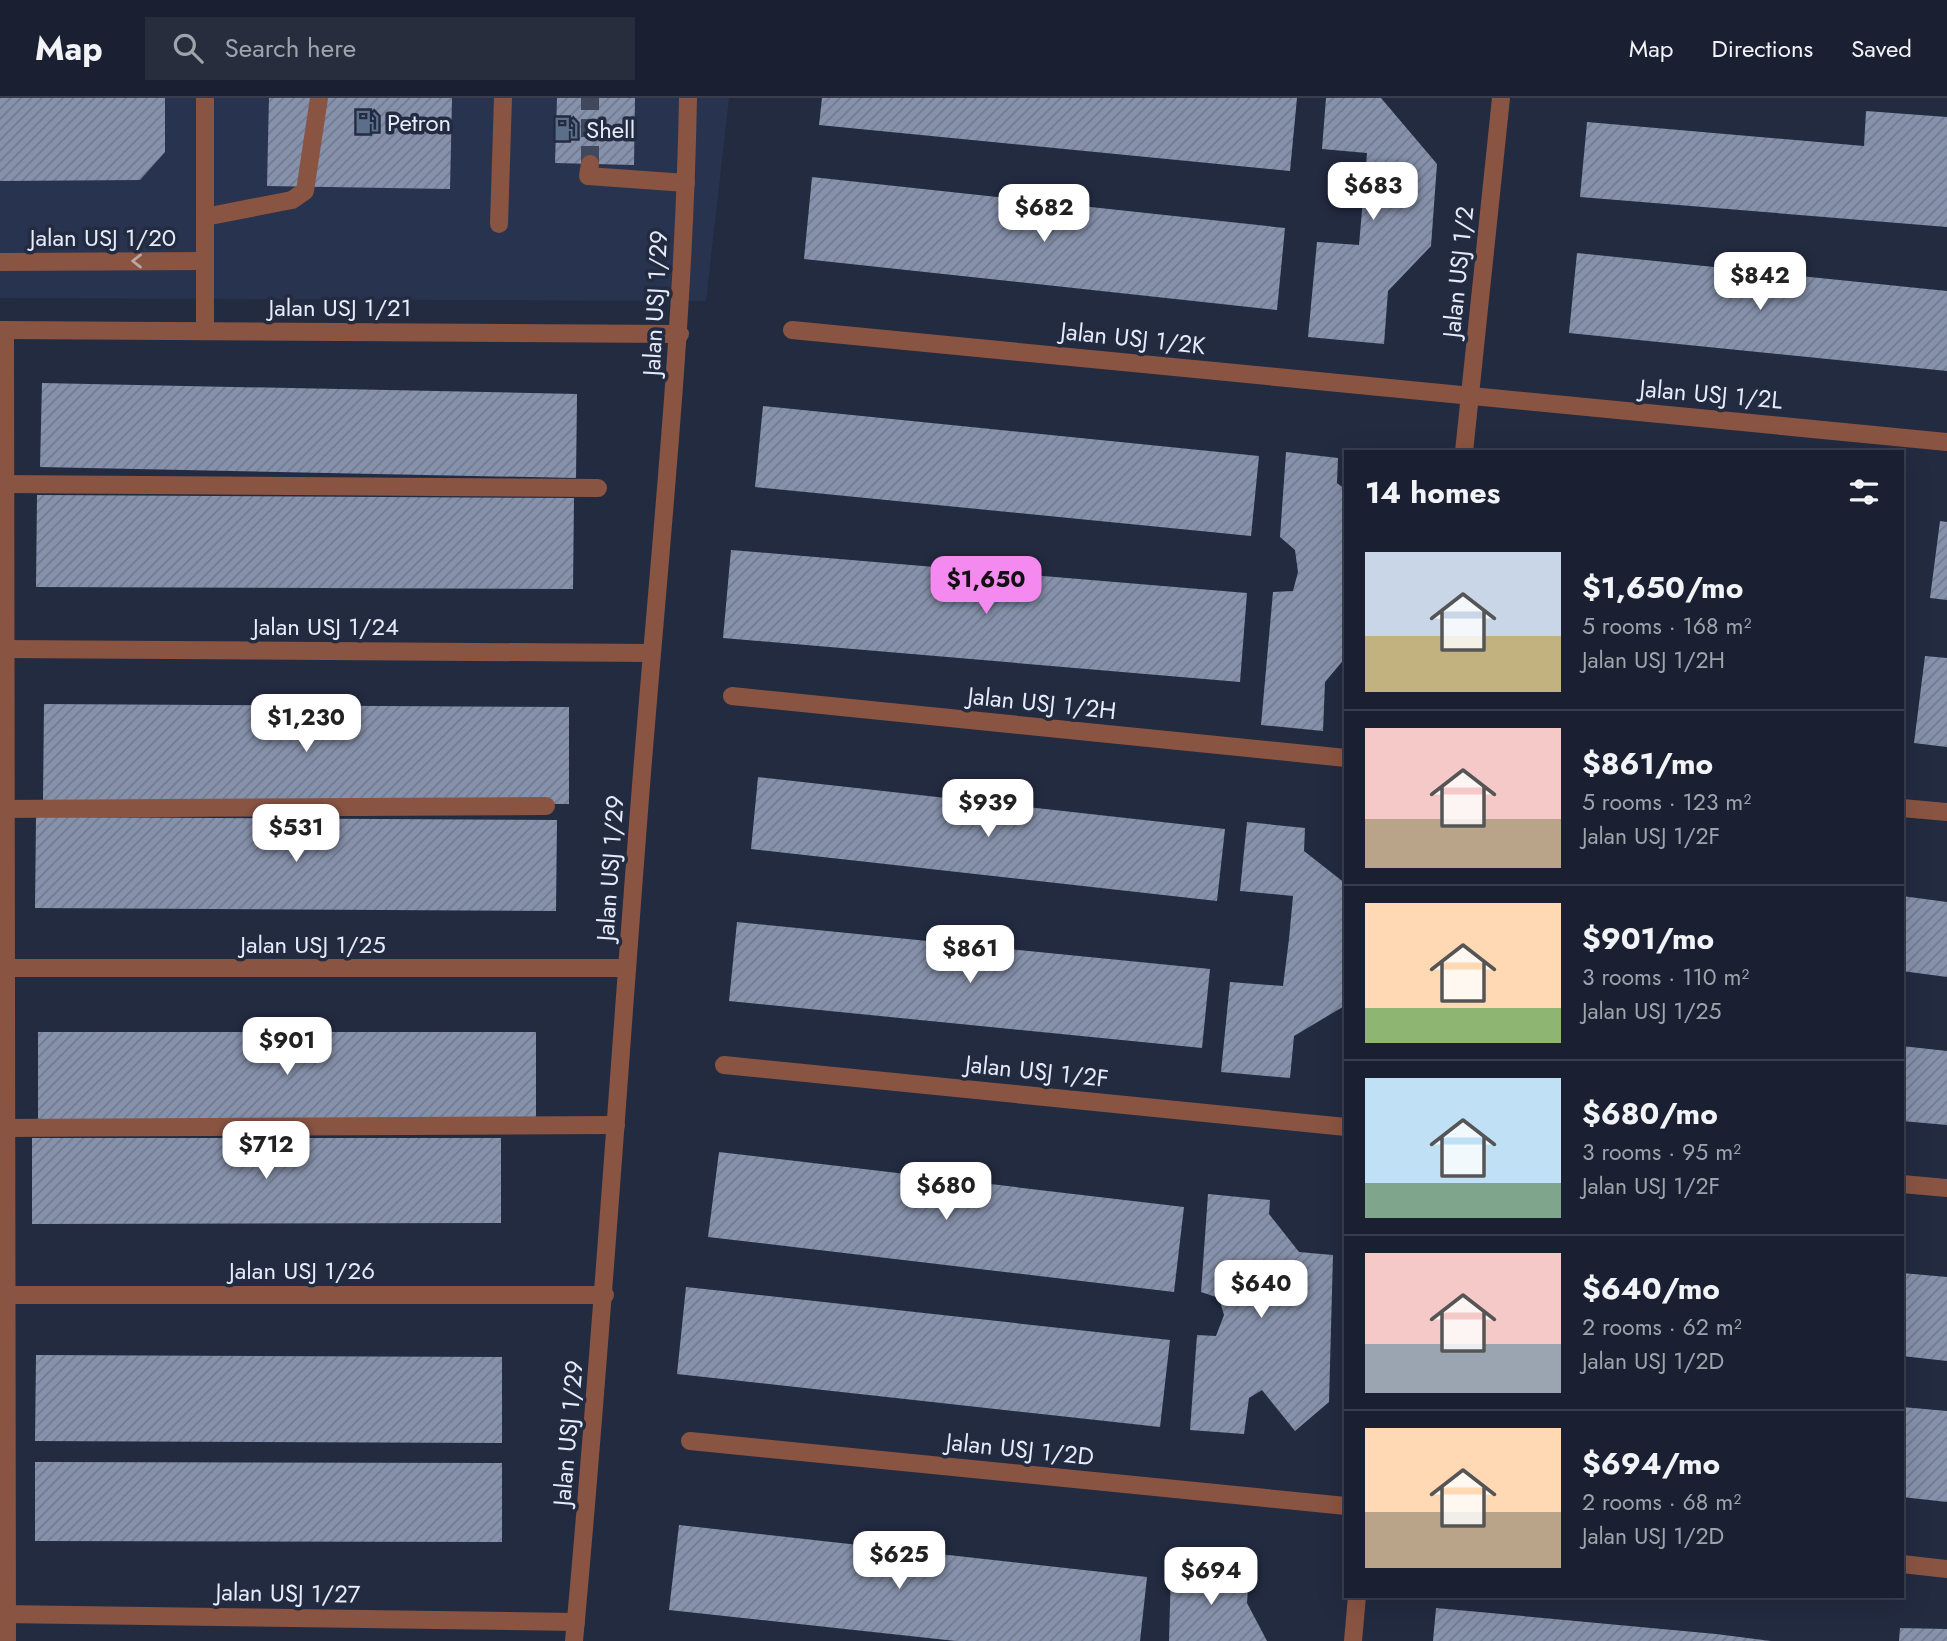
<!DOCTYPE html>
<html lang="en">
<head>
<meta charset="utf-8">
<style>
	:root { --surface:#1a2031; --page:#272d3d; --text:#f1f3f6; --muted:#9fa3ab; --line:#383e4d; --accent:#f489f0 }
	body { margin:0; font-family:Jost,sans-serif; background:var(--page); color:var(--text); height:100vh; display:flex; flex-direction:column; font-size:26px; white-space:nowrap }
	* { box-sizing:border-box; margin:0 }
	p { font-size:23px; color:var(--muted) }
	.icon { flex:none; width:38px; height:38px; fill:none; stroke:currentColor; stroke-width:2; stroke-linecap:round; stroke-linejoin:round }
	.map { position:relative; flex:1; overflow:hidden }
	.drawer { position:absolute; left:1344px; top:352px; width:560px; height:1148px; display:flex; flex-direction:column; background:var(--surface); border-radius:0px; box-shadow:0 7px 28px #0002,0 0 0 2px var(--line) }
	.drawer>* { flex:none }
	.price { position:absolute; translate:-50% -60px; padding:0 16px; border-radius:14px; background:#fff; color:#222; font-size:23px; line-height:46px; filter:drop-shadow(0 2px 4px #0008) }
	.price::after { content:''; position:absolute; left:50%; top:42px; width:21px; height:16px; margin-left:-10px; background:inherit; clip-path:polygon(0 0,100% 0,50% 100%) }
	.price.active { background:var(--accent); color:#111 }
	ul { padding:0; list-style:none }
	li { display:flex; align-items:center; gap:21px; height:175px; padding:0 21px }
	li+li { border-top:2px solid var(--line) }
	li span { display:grid; place-items:center; flex:none; width:196px; height:140px; border-radius:0px; color:#555 }
	li>.icon { margin-inline-start:auto }
	span .icon { width:84px; height:84px; fill:#fffc; stroke-width:1 }
	li b { font-size:30px }
	h2 { display:flex; justify-content:space-between; align-items:center; height:84px; padding:0 21px; font-size:30px }
	header { display:flex; align-items:center; gap:42px; box-sizing:border-box; height:98px; padding:0 35px; background:var(--surface); border-bottom:2px solid var(--line) }
	header strong { font-size:33px }
	nav { display:flex; gap:38px; margin-inline-start:auto; font-size:24px }
	.search { width:490px; height:63px; background:var(--page); display:flex; align-items:center; gap:18px; box-sizing:border-box; padding:0 24px; border-radius:0px; color:var(--muted); font-size:26px }
	.map>svg:first-child { display:block }
	.built { fill:#28334f }
	.building { fill:url(#building-hatch) }
	.lines { fill:none; stroke-linecap:round; stroke-linejoin:round }
	.minor-tunnel { stroke:#40485d; stroke-width:18; stroke-dasharray:18 9; stroke-linecap:butt }
	.minor { stroke:#8a5442; stroke-width:18 }
	.oneway { stroke:#bca7a7 }
	.labels { text-anchor:middle; dominant-baseline:central; stroke-width:7; stroke-linejoin:round; paint-order:stroke }
	.poi-label { font-size:24px; fill:#e5ebfa; stroke:#232b41; text-anchor:start }
	.street-label { font-size:24px; fill:#e5ebfa; stroke:#232b41 }
</style>
</head>
<body>
<header>
<strong>Map</strong>
<div class="search"><svg class="icon" aria-label="search" viewBox="0 0 24 24"><circle cx="10" cy="10" r="6"/><path d="M15 15l6 6"/></svg>Search here</div>
<nav><a>Map</a><a>Directions</a><a>Saved</a></nav>
</header>
<div class="map">
<svg width="1947" height="1543" viewBox="0 0 1947 1543">
	<defs>
		<pattern id="building-hatch" width="6" height="6" patternUnits="userSpaceOnUse" patternTransform="scale(1.75)"><rect width="6" height="6" fill="#8691ab"/><path d="M-1 1l2-2M0 6l6-6M5 7l2-2" fill="none" stroke="#727a8e"/></pattern>
	</defs>
	<rect width="100%" height="100%" fill="#232b41"/>
	<path class="built" d="M0,0H729L706,203L0,200Z"/>
	<g class="building">
		<path d="M0,0H165V54L140,82L0,83Z"/>
		<path d="M269,0H452L450,91L267,88Z"/>
		<path d="M557,0H635L634,67L555,65Z"/>
		<path d="M822,0H1297L1290,73L819,27Z"/>
		<path d="M1326,0H1381L1437,66L1431,148L1388,193L1384,246L1308,239L1317,144L1359,147L1367,55L1322,51Z"/>
		<path d="M1866,13L1947,19V129L1580,99L1587,24L1864,48Z"/>
		<path d="M812,79L1285,130L1277,212L804,161Z"/>
		<path d="M1577,155L1947,193V273L1569,235Z"/>
		<path d="M42,285L577,296L576,380L40,369Z"/>
		<path d="M763,308L1259,358L1251,438L755,389Z"/>
		<path d="M1286,354L1338,360L1337,385L1346,392V559L1325,584L1323,633L1261,627L1273,494L1293,493L1298,474L1295,452L1280,439Z"/>
		<path d="M37,397L574,400L573,491L36,489Z"/>
		<path d="M1940,423L1947,424V502L1930,500Z"/>
		<path d="M731,452L1247,495L1240,584L723,540Z"/>
		<path d="M1925,558L1947,560V649L1914,645Z"/>
		<path d="M44,606L569,609V706L43,703Z"/>
		<path d="M758,679L1225,731L1217,803L751,751Z"/>
		<path d="M36,719L557,722L556,813L35,810Z"/>
		<path d="M1247,724L1305,730L1304,753L1346,786V907L1294,938L1290,980L1221,974L1230,884L1283,888L1289,841L1293,798L1240,793Z"/>
		<path d="M1902,798L1947,804V879L1902,873Z"/>
		<path d="M737,824L1210,871L1202,950L729,903Z"/>
		<rect x="38" y="934" width="498" height="91"/>
		<path d="M1902,948L1947,953V1027L1902,1023Z"/>
		<path d="M32,1040H501V1125L32,1126Z"/>
		<path d="M719,1054L1184,1109L1174,1194L708,1139Z"/>
		<path d="M1208,1096L1270,1102L1269,1116L1299,1154L1333,1157L1329,1304L1295,1333L1262,1292L1249,1300L1244,1336L1190,1332L1197,1237L1216,1238L1224,1217L1219,1200L1201,1194Z"/>
		<path d="M1902,1175L1947,1179V1263L1902,1258Z"/>
		<path d="M686,1189L1170,1242L1160,1329L677,1276Z"/>
		<path d="M36,1257L502,1259V1345L35,1343Z"/>
		<path d="M1902,1309L1947,1313V1404L1902,1399Z"/>
		<path d="M35,1364L502,1365V1444L35,1443Z"/>
		<path d="M679,1427L1147,1479L1140,1543H956L669,1512Z"/>
		<path d="M1171,1470L1249,1476L1247,1505L1267,1543H1169Z"/>
		<path d="M1436,1510L1716,1536L1771,1543H1433Z"/>
		<path d="M1900,1530L1947,1531V1543H1899Z"/>
	</g>
	<g class="lines">
		<path class="minor-tunnel" d="M590,66V0"/>
		<g class="minor">
			<path d="M205,0V233"/>
			<path d="M590,66L588,78L686,85"/>
			<path d="M205,119L292,102L305,93L319,0"/>
			<path d="M499,126L503,0"/>
			<path d="M0,164L205,163"/>
			<path d="M0,232L680,236"/>
			<path d="M5,232L7,1543"/>
			<path d="M792,232L1947,344"/>
			<path d="M1464,354L1501,0"/>
			<path d="M0,386L598,390"/>
			<path d="M0,551L651,555"/>
			<path d="M732,598L1346,660"/>
			<path d="M1902,710L1947,714"/>
			<path d="M0,711L546,708"/>
			<path d="M0,870H627"/>
			<path d="M724,967L1346,1029"/>
			<path d="M0,1030L616,1027"/>
			<path d="M1902,1086L1947,1090"/>
			<path d="M0,1197H605"/>
			<path d="M690,1343L1346,1408"/>
			<path d="M1902,1466L1947,1471"/>
			<path d="M0,1516L576,1524"/>
			<path d="M574,1543C601,1254 619,964 642,675C660,450 684,226 688,0"/>
			<path d="M1353,1543L1357,1498"/>
		</g>
	</g>
	<defs><path id="oneway-chevron" d="M-2-3.5L2.5 0L-2 3.5" fill="none" stroke-width="1.6" stroke-linecap="round" stroke-linejoin="round" transform="scale(1.75)"/></defs>
	<use class="oneway" href="#oneway-chevron" transform="translate(137 163) rotate(180)"/>
	<defs>
		<g id="fuel-bare" transform="scale(1.89)"><path d="M-5.5-6h7V0h2V4h1.3V-2.5L3-4.5l.8-.8L6-3V5H2.5V1h-1V6h-7ZM-4.2-4.7v3.2H.2V-4.7Z" fill="#5c6f8a" stroke="#232b41" stroke-width="2.5" paint-order="stroke"/></g>
	</defs>
	<g fill-rule="evenodd">
		<use href="#fuel-bare" x="367" y="24"/>
		<use href="#fuel-bare" x="566" y="31"/>
	</g>
	<g class="labels">
		<g class="poi-label">
			<text x="387" y="24">Petron</text>
			<text x="586" y="31">Shell</text>
		</g>
		<g class="street-label">
			<text x="103" y="139">Jalan USJ 1/20</text>
			<text transform="translate(1458 174) rotate(-84)">Jalan USJ 1/2</text>
			<text transform="translate(655 205) rotate(-87)">Jalan USJ 1/29</text>
			<text x="340" y="209">Jalan USJ 1/21</text>
			<text transform="translate(1133 240) rotate(6)">Jalan USJ 1/2K</text>
			<text transform="translate(1711 296) rotate(5)">Jalan USJ 1/2L</text>
			<text x="326" y="528">Jalan USJ 1/24</text>
			<text transform="translate(1042 605) rotate(6)">Jalan USJ 1/2H</text>
			<text transform="translate(610 770) rotate(-86)">Jalan USJ 1/29</text>
			<text x="313" y="846">Jalan USJ 1/25</text>
			<text transform="translate(1037 973) rotate(6)">Jalan USJ 1/2F</text>
			<text x="302" y="1172">Jalan USJ 1/26</text>
			<text transform="translate(568 1335) rotate(-85)">Jalan USJ 1/29</text>
			<text transform="translate(1020 1351) rotate(6)">Jalan USJ 1/2D</text>
			<text transform="translate(288 1495) rotate(1)">Jalan USJ 1/27</text>
		</g>
	</g>
</svg>
<b class="price" style="left:1373px;top:124px">$683</b>
<b class="price" style="left:1044px;top:146px">$682</b>
<b class="price" style="left:1760px;top:214px">$842</b>
<b class="price active" style="left:986px;top:518px">$1,650</b>
<b class="price" style="left:306px;top:656px">$1,230</b>
<b class="price" style="left:988px;top:741px">$939</b>
<b class="price" style="left:296px;top:766px">$531</b>
<b class="price" style="left:970px;top:887px">$861</b>
<b class="price" style="left:287px;top:979px">$901</b>
<b class="price" style="left:266px;top:1083px">$712</b>
<b class="price" style="left:946px;top:1124px">$680</b>
<b class="price" style="left:1261px;top:1222px">$640</b>
<b class="price" style="left:899px;top:1493px">$625</b>
<b class="price" style="left:1211px;top:1509px">$694</b>
<section class="drawer">
<h2>14 homes<svg class="icon" aria-label="filters" viewBox="0 0 24 24"><path d="M4 7h16M4 17h16"/><circle cx="9" cy="7" r="2"/><circle cx="15" cy="17" r="2"/></svg></h2>
<ul>
<li><span style="background:linear-gradient(#c9d6e8 60%,#c2b280 0)"><svg class="icon" aria-label="home" viewBox="0 0 24 24"><path d="M3 11l9-7 9 7M6 9v11h12V9"/></svg></span><div><b>$1,650/mo</b><p>5 rooms · 168 m²</p><p>Jalan USJ 1/2H</p></div></li>
<li><span style="background:linear-gradient(#f6c9c9 65%,#b9a48a 0)"><svg class="icon" aria-label="home" viewBox="0 0 24 24"><path d="M3 11l9-7 9 7M6 9v11h12V9"/></svg></span><div><b>$861/mo</b><p>5 rooms · 123 m²</p><p>Jalan USJ 1/2F</p></div></li>
<li><span style="background:linear-gradient(#ffd9b3 75%,#8fb573 0)"><svg class="icon" aria-label="home" viewBox="0 0 24 24"><path d="M3 11l9-7 9 7M6 9v11h12V9"/></svg></span><div><b>$901/mo</b><p>3 rooms · 110 m²</p><p>Jalan USJ 1/25</p></div></li>
<li><span style="background:linear-gradient(#bfe0f5 75%,#7fa58c 0)"><svg class="icon" aria-label="home" viewBox="0 0 24 24"><path d="M3 11l9-7 9 7M6 9v11h12V9"/></svg></span><div><b>$680/mo</b><p>3 rooms · 95 m²</p><p>Jalan USJ 1/2F</p></div></li>
<li><span style="background:linear-gradient(#f6c9c9 65%,#9aa5b1 0)"><svg class="icon" aria-label="home" viewBox="0 0 24 24"><path d="M3 11l9-7 9 7M6 9v11h12V9"/></svg></span><div><b>$640/mo</b><p>2 rooms · 62 m²</p><p>Jalan USJ 1/2D</p></div></li>
<li><span style="background:linear-gradient(#ffd9b3 60%,#b9a48a 0)"><svg class="icon" aria-label="home" viewBox="0 0 24 24"><path d="M3 11l9-7 9 7M6 9v11h12V9"/></svg></span><div><b>$694/mo</b><p>2 rooms · 68 m²</p><p>Jalan USJ 1/2D</p></div></li>
</ul>
</section>
</div>
</body>
</html>
